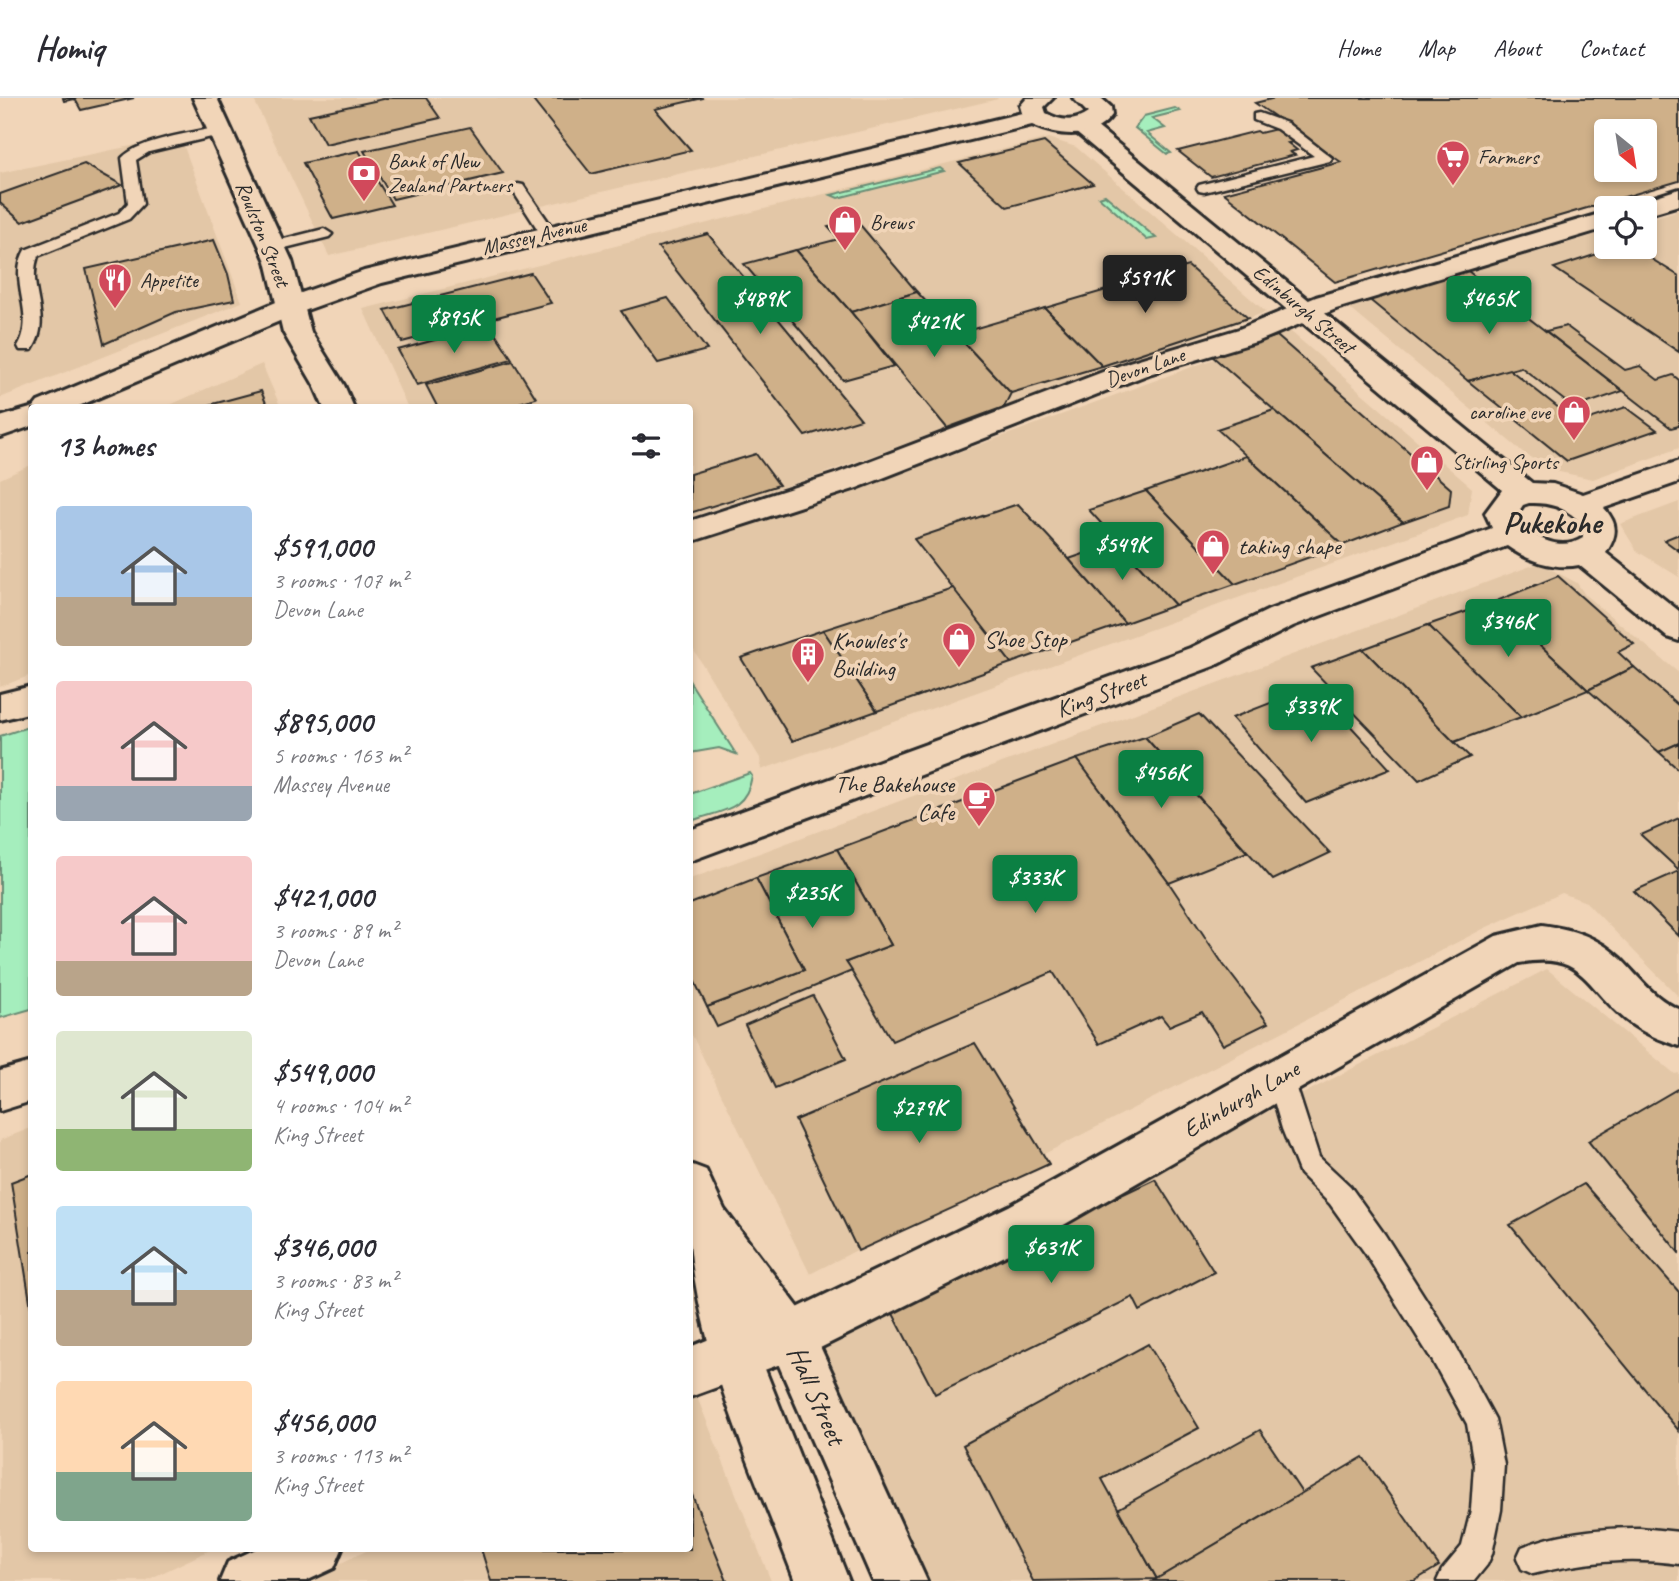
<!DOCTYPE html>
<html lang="en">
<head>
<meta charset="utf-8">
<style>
	:root { --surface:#fff; --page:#f2f2f3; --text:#2b2b33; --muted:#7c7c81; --line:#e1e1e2; --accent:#0b8043 }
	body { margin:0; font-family:Caveat,sans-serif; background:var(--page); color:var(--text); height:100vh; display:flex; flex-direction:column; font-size:26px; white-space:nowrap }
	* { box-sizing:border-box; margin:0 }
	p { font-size:23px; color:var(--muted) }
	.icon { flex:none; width:38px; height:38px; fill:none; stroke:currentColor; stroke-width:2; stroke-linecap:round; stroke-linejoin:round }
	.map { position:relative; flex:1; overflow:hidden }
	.panel { position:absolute; left:28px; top:306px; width:665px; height:1148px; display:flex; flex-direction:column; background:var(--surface); border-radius:7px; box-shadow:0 4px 10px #0003 }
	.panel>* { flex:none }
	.needle { width:46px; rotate:150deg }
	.fabs { position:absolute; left:1594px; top:21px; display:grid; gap:14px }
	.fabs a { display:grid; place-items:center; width:63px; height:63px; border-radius:7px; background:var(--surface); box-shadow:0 4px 10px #0003; font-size:35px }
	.price { position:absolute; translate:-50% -60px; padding:0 16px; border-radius:7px; background:var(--accent); color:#fff; font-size:23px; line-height:46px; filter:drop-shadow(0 2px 4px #0008) }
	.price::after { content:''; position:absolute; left:50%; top:42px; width:21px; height:16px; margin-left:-10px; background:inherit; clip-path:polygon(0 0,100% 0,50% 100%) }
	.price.current { background:#222; color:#fff }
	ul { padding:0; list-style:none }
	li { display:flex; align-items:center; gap:21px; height:175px; padding:0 28px }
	li span { display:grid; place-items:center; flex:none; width:196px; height:140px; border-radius:7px; color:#555 }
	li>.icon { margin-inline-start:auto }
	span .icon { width:84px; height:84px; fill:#fffc; stroke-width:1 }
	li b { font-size:30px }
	h2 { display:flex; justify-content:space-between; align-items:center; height:84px; padding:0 28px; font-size:30px }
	header { display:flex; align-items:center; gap:42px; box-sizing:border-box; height:98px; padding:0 35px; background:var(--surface); border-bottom:2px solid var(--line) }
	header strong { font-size:33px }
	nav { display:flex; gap:38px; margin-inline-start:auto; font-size:24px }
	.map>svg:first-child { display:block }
	.built { fill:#e3c7a7 }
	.green { fill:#a5eebd; stroke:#688c74; stroke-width:2 }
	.building { fill:#cfb089; stroke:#2b2b2b; stroke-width:2; fill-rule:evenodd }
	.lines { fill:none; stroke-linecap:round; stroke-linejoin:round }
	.service-casing { stroke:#2b2b2b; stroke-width:5 }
	.minor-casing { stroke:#2b2b2b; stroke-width:6 }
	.tertiary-casing { stroke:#2b2b2b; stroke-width:6 }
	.secondary-casing { stroke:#2b2b2b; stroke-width:6 }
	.service { fill:#f1d5b8; fill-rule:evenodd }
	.minor { fill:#f1d5b8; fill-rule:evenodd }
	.tertiary { fill:#f1d5b8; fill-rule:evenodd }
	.secondary { fill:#f1d5b8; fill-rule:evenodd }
	.labels { text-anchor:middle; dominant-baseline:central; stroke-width:7; stroke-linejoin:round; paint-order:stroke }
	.far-poi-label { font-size:21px; fill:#2b2b2b; stroke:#f1d5b8; text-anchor:start }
	.far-street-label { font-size:21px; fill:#2b2b2b; stroke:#f1d5b8 }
	.poi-label { font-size:24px; fill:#2b2b2b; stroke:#f1d5b8; text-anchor:start }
	.street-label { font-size:24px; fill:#2b2b2b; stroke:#f1d5b8 }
	.near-street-label { font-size:28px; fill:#2b2b2b; stroke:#f1d5b8 }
	.district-label { font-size:32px; font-weight:bold; fill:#2b2b2b; stroke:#f1d5b8 }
</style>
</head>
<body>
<header>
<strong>Homiq</strong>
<nav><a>Home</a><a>Map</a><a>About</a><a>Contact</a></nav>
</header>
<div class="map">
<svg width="1679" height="1483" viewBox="0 0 1679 1483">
	<rect width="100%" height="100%" fill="#f1d5b8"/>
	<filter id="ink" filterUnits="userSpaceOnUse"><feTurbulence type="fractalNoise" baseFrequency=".0143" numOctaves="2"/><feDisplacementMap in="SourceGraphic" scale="14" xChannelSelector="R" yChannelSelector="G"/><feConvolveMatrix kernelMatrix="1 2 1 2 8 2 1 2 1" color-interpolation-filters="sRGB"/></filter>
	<g filter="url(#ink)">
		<g class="built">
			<path d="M253,0H997L998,1L329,158Z"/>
			<path d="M180,38L242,204L0,300V75Z"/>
			<path d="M1048,40L1076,49L1266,214L811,380L690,419V310H408L363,211Z"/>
			<path d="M1679,112V350L1593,381L1550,372L1525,356L1348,209L1606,134V149H1645V122Z"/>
			<path d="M1290,233L1472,390L1468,417L761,672L760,660L690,546V446L853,393Z"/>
			<path d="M262,266L281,310H163Z"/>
			<path d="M31,367V577L0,589V381Z"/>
			<path d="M1679,404V479L1637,453L1620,426Z"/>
			<path d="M1539,465L1577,485L1585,497L1679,575V899L1586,804L1562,795L1485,830L810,1176L690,933V781Z"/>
			<path d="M1547,871L1675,976L1679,975V1483H929L819,1243Z"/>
			<path d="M31,1030L32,1451H212L145,1483H0V1042Z"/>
			<path d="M695,1294L771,1483H304L370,1451H690V1297Z"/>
		</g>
		<g class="green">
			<path d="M1175,10L1180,13L1152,20L1165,30L1147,35L1171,55L1167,56L1135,30L1144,18Z"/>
			<path d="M940,70L944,73L838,100L831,97Z"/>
			<path d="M1105,97L1156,140L1147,142L1099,99Z"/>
			<path d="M690,584L736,656L719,650L690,655Z"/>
			<path d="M31,628V911L0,920V638Z"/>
			<path d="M750,675L752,678C746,713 723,712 694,722L690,714V696Z"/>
		</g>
		<g class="building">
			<path d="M63,0H134L81,12L75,1L64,3Z"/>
			<path d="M388,0H426L440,20L325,46L309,17Z"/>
			<path d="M531,0H703L655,11L691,52L591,76Z"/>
			<path d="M1275,0H1679V83L1335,184L1224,95L1341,64L1255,5ZM1606,33H1645V72H1606Z"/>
			<path d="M470,29L503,75L393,101L364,53Z"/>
			<path d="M1276,31L1294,44L1288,45L1297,52L1290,54L1295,57L1211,79L1178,53L1257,33L1260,35Z"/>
			<path d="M1044,44L1093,86L1007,109L959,65Z"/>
			<path d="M359,53L392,107L333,121L303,65Z"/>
			<path d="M84,66L122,87L22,124L0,105V96Z"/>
			<path d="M856,122L917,194L851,214L796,152L839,141L828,129Z"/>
			<path d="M708,136L861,321L805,338L658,149Z"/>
			<path d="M214,142L228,176L234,202L176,214L104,246L86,171Z"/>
			<path d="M1619,149H1632L1679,178V254L1554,170Z"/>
			<path d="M796,152L851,214L894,268L843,282L744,166Z"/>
			<path d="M1188,168L1248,220L1102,268L1045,210Z"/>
			<path d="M1464,170L1623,293L1574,310L1521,269L1468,283L1366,199Z"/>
			<path d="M531,175L551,205L402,244L385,212Z"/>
			<path d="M917,194L1011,295L1004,309L947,330L851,214Z"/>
			<path d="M668,200L707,252L658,265L621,213Z"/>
			<path d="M1045,210L1102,268L1011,295L956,236Z"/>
			<path d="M490,227L512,261L417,287L398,252Z"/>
			<path d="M1566,228L1625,272L1640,268L1658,282L1673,277L1679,282V328L1671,330L1546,233Z"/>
			<path d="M1277,238L1451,391L1449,408L1403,424L1212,258Z"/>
			<path d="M513,263L536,300L502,310H438L426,287Z"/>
			<path d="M1509,271L1578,325L1626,309L1657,332L1567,363L1468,283Z"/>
			<path d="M261,293L268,310H198Z"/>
			<path d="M1274,312L1403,424L1343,447L1217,331Z"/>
			<path d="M756,356L779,387L690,415V376Z"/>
			<path d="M1246,358L1343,447L1235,486L1146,393Z"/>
			<path d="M1146,393L1235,486L1175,507L1089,412Z"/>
			<path d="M1018,406L1069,461L1125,525L1011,565L914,441Z"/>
			<path d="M1679,436V453L1664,442Z"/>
			<path d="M1118,444L1175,507L1125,525L1069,461Z"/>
			<path d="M1558,478L1634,546L1618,554L1634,569L1588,592L1494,504Z"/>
			<path d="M953,490L1011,565L877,613L823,532Z"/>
			<path d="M1494,504L1588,592L1521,619L1428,527Z"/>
			<path d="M1428,527L1521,619L1454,644L1363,551Z"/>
			<path d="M823,532L877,613L792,643L741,560Z"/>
			<path d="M1363,551L1454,644L1470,659L1419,682L1311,570Z"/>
			<path d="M1634,569L1679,608V645L1659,654L1588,592Z"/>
			<path d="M1314,588L1390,671L1306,705L1232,620Z"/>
			<path d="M1199,616L1330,755L1273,782L1145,639Z"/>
			<path d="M1145,639L1247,754L1169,785L1077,661Z"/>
			<path d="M1679,645V672L1659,654Z"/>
			<path d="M1077,661L1169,785L1223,866L1268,925L1223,947L1202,914L1169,928L1161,918L1099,946L1053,874L892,943L846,864L891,847L837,751Z"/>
			<path d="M1679,720V772L1641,737Z"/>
			<path d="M837,751L891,847L846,864L852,873L717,929L707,909L804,872L756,780Z"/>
			<path d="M1679,773V838L1634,793Z"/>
			<path d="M756,780L804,872L707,909L690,874V806Z"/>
			<path d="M813,898L846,961L775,990L745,927Z"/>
			<path d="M975,945L1049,1066L858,1153L795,1022Z"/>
			<path d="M1679,990V1155L1588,1043Z"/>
			<path d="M32,1076V1216L11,1084Z"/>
			<path d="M1155,1081L1214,1174L1140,1213L1133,1199L935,1296L889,1208Z"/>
			<path d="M1584,1086L1679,1194V1333L1510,1127Z"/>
			<path d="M1148,1246L1199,1330L1102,1381L1157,1481L1033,1483L963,1347Z"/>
			<path d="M1260,1332L1302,1395L1157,1481L1118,1411Z"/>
			<path d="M1363,1359L1439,1468L1414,1483H1153Z"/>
			<path d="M690,1392L727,1483H491L481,1451H690Z"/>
		</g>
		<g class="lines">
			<g class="service-casing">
				<g id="service">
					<path d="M1259,15L1287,25L1332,60L1330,63L1204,94L1199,93L1197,90L1199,87L1314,58L1277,31L1254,22V16Z"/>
					<path d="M219,29L224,30V36L149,54L136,62L143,106L129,121L38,158C26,192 54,218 32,252H20L18,248C37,217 7,183 25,152L119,115L128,105L122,60C140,41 192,35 219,29Z"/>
					<path d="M518,86L523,87L556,135L553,138L548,140L540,135L511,90Z"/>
					<path d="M324,131L332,136L329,139L273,153L265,148L268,145Z"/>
					<path d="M1280,967L1289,970L1293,978L1319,1059L1350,1088L1385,1137L1452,1242L1495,1321L1504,1367L1501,1412L1492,1456L1487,1467L1474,1483H1437L1442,1472L1462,1448L1471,1412L1474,1367L1467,1326L1432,1262L1365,1155L1330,1106L1300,1076L1282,1031L1267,978L1271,970Z"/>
					<path d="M1640,1430L1679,1434V1466C1628,1459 1582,1464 1533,1476L1522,1471L1517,1460L1522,1449C1558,1434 1601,1430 1640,1430Z"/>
				</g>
			</g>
			<g class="minor-casing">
				<g id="minor">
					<path d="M193,0H217L292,163L311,234L344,287L354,310H324L314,287L283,234L266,163Z"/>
					<path d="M1679,91V107L1645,117V110H1631L1635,105Z"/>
					<path d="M1606,114V130L1336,211L1259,243L1149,276L857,390L690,444V423L835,376L1129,264L1239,231L1316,199Z"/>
					<path d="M32,588V614L0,622V596Z"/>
					<path d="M1542,827C1573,831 1598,839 1621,861C1639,879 1655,902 1679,911V948C1659,941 1642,935 1626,922C1584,887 1583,853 1519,865L1041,1140L808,1256L690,1299V1249L734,1231L785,1216L1009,1108L1496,838Z"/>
					<path d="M256,1451H342L334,1470L306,1483H220L228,1464Z"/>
				</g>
			</g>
			<g class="tertiary-casing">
				<g id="tertiary">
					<path d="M1082,21L1090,23L1532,385L1553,386L1583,396L1679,363V384L1604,410C1619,427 1617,437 1606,455L1679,513V543L1667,539L1579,467C1555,472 1526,462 1507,448L1293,528L1214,568L690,763V732L1190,550L1269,512L1492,430L1485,415L1502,392L1074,33L1070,28L1074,23ZM1529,405C1550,404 1568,410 1582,426L1583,440C1560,455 1527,439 1517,416L1523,407Z"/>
					<path d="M32,964V1003L0,1013V973Z"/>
					<path d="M690,1066L706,1072L724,1111L808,1222L927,1483H873L774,1256L753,1227L759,1256L849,1483H795C745,1350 676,1211 690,1066Z"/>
				</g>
			</g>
			<g class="secondary-casing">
				<path id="secondary" d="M1027,0H1053L1044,9L1046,15C1060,23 1074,25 1088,15L1073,0H1101L1111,9L1112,17C1094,43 1057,38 1032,27L382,185L301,214L74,310H32V328L0,339V319L34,309L38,304L281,202L364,173L1022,15L1020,8Z"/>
			</g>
			<use href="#service" class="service"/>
			<use href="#minor" class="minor"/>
			<use href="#tertiary" class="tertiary"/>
			<use href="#secondary" class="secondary"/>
		</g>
	</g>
	<defs>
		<g id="supermarket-pin" transform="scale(1.75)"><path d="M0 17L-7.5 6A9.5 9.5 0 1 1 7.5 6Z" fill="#d1495b" stroke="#f1d5b8"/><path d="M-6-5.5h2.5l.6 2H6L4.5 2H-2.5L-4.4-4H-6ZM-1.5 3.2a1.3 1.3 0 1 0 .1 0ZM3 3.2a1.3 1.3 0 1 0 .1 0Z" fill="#fff"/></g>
		<g id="bank-pin" transform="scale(1.75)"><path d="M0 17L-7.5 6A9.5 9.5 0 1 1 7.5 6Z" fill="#d1495b" stroke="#f1d5b8"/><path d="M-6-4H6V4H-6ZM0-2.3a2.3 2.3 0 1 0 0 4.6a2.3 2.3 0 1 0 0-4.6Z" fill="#fff"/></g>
		<g id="shop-pin" transform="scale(1.75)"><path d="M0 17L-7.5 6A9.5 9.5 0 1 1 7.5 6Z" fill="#d1495b" stroke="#f1d5b8"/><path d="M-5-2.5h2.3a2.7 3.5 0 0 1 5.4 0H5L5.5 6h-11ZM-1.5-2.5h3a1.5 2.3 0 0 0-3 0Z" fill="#fff"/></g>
		<g id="restaurant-pin" transform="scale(1.75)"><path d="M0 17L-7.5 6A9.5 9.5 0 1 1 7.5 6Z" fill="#d1495b" stroke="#f1d5b8"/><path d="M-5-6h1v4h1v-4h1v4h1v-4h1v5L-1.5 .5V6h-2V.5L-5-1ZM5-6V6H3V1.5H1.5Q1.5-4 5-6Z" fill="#fff"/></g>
		<g id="building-pin" transform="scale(1.75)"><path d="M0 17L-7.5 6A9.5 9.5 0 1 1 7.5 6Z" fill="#d1495b" stroke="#f1d5b8"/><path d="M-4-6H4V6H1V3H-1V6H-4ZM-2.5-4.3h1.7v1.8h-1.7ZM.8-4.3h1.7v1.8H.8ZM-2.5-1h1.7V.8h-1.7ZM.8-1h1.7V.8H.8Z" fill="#fff"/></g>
		<g id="cafe-pin" transform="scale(1.75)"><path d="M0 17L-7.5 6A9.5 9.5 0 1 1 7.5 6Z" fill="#d1495b" stroke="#f1d5b8"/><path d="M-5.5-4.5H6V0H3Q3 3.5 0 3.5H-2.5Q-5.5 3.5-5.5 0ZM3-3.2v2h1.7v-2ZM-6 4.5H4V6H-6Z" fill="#fff"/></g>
	</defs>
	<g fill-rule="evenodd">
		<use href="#supermarket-pin" x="1453" y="59"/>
		<use href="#bank-pin" x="364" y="75"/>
		<use href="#shop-pin" x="845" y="124"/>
		<use href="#restaurant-pin" x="115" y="182"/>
		<use href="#shop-pin" x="1574" y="314"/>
		<use href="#shop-pin" x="1427" y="364"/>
		<use href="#shop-pin" x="1213" y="448"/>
		<use href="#shop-pin" x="959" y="541"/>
		<use href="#building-pin" x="808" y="556"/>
		<use href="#cafe-pin" x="979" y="700"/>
	</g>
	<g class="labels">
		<g class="far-poi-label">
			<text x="1478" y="59">Farmers</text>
			<text x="388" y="63">Bank of New<tspan x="388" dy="24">Zealand Partners</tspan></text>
			<text x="870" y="124">Brews</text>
			<text x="140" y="182">Appetite</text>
			<text x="1550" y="314" text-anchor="end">caroline eve</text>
			<text x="1452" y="364">Stirling Sports</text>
		</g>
		<g class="far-street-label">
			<text transform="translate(263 136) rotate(68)">Roulston Street</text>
			<text transform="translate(534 138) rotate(-13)">Massey Avenue</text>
			<text transform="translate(1304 211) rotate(40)">Edinburgh Street</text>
			<text transform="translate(1145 269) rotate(-19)">Devon Lane</text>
		</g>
		<g class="poi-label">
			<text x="1238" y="448">taking shape</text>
			<text x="984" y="541">Shoe Stop</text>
			<text x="832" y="542">Knowles's<tspan x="832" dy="28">Building</tspan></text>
			<text x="954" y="686" text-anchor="end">The Bakehouse<tspan x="954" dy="28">Cafe</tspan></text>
		</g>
		<g class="street-label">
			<text transform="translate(1101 596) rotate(-20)">King Street</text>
			<text transform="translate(1241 1001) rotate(-30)">Edinburgh Lane</text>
		</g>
		<g class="near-street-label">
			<text transform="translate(817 1297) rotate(66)">Hall Street</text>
		</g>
		<g class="district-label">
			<text x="1552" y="424">Pukekohe</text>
		</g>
	</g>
</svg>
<div class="fabs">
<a><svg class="needle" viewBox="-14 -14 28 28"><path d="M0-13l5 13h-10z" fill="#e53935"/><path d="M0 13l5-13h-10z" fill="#7c7c81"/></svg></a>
<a><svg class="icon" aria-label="locate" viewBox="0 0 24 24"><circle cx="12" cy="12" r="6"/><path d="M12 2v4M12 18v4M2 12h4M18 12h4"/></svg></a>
</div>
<b class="price current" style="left:1145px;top:217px">$591K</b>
<b class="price" style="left:760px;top:238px">$489K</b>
<b class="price" style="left:1489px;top:238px">$465K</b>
<b class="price" style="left:454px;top:257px">$895K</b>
<b class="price" style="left:934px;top:261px">$421K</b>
<b class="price" style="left:1122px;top:484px">$549K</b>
<b class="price" style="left:1508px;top:561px">$346K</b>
<b class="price" style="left:1311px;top:646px">$339K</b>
<b class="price" style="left:1161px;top:712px">$456K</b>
<b class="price" style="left:1035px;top:817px">$333K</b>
<b class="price" style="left:812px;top:832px">$235K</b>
<b class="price" style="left:919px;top:1047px">$279K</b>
<b class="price" style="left:1051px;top:1187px">$631K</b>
<section class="panel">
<h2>13 homes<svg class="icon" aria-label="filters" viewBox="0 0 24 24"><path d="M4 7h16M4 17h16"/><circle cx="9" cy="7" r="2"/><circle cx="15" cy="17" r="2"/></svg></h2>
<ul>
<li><span style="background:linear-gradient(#a9c7e8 65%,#b9a48a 0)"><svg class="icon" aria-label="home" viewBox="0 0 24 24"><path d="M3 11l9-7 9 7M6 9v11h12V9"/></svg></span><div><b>$591,000</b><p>3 rooms · 107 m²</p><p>Devon Lane</p></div></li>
<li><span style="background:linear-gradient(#f6c9c9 75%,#9aa5b1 0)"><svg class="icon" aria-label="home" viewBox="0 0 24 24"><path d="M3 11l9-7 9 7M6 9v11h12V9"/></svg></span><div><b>$895,000</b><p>5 rooms · 163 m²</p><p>Massey Avenue</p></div></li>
<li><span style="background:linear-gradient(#f6c9c9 75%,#b9a48a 0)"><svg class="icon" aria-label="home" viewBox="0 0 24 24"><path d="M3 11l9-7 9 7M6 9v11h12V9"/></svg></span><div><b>$421,000</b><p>3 rooms · 89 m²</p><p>Devon Lane</p></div></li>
<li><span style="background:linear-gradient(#dfe7d0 70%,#8fb573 0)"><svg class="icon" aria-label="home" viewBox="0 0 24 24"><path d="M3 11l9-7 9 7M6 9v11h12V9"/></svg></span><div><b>$549,000</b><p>4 rooms · 104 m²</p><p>King Street</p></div></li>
<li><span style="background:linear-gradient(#bfe0f5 60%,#b9a48a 0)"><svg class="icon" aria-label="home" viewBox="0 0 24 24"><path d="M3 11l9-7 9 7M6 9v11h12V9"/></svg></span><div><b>$346,000</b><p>3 rooms · 83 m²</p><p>King Street</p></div></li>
<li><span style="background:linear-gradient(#ffd9b3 65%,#7fa58c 0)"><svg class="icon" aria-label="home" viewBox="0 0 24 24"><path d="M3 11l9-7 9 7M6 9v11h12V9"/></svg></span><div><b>$456,000</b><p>3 rooms · 113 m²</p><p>King Street</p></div></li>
</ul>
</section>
</div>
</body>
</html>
